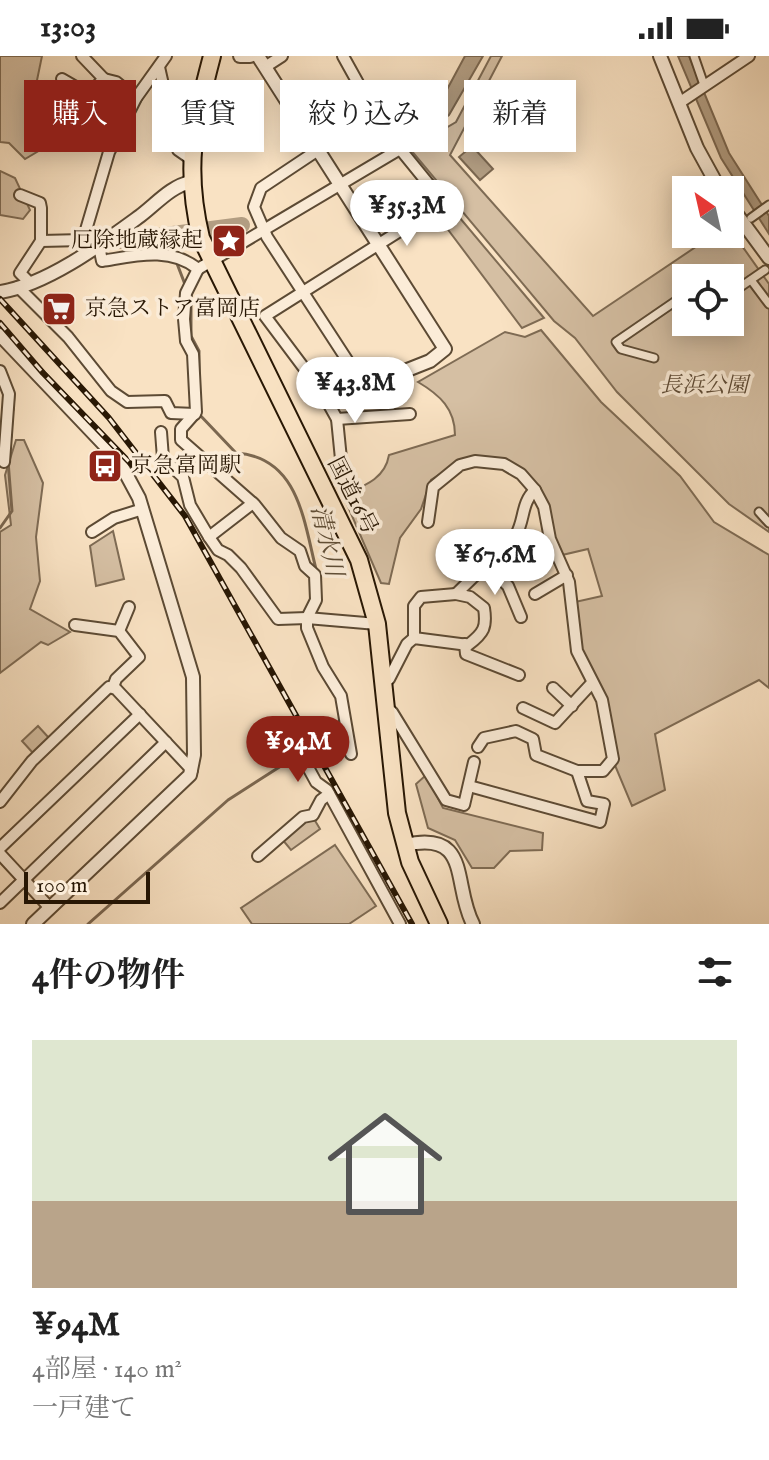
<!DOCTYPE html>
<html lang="ja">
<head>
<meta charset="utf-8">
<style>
	:root { --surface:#fff; --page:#f6f6f6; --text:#222; --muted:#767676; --line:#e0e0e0; --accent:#8f2418 }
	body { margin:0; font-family:"IM FELL English","Noto Serif JP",serif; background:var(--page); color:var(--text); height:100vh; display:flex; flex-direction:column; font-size:30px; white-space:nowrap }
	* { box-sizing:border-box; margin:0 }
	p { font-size:26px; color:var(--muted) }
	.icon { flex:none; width:44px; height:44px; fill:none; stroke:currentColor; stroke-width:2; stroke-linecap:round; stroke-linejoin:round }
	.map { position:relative; height:868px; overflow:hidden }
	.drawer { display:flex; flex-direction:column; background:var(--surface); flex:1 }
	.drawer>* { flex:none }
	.top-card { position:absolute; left:24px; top:24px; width:722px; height:72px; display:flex; gap:16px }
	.needle { width:52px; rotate:326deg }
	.buttons { position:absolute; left:672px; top:120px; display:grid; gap:16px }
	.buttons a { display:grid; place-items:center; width:72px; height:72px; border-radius:0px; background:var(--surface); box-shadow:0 4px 20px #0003; font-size:40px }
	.scale { position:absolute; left:24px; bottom:20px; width:126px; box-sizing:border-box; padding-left:8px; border:4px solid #281704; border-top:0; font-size:22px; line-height:28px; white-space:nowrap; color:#281704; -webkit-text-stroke:6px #fbecd8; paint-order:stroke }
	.price { position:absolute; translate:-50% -68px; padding:0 18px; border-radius:28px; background:#fff; color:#222; font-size:26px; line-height:52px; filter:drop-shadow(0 2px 4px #0008) }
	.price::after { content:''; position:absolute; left:50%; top:48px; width:24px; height:18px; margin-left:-12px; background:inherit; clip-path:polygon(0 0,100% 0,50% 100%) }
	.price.current { background:var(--accent); color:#fff }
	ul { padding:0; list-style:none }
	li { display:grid; align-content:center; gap:16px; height:424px; padding:0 32px }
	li+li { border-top:2px solid var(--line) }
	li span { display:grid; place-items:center; height:248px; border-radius:0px; color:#555 }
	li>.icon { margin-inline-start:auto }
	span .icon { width:144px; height:144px; fill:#fffc; stroke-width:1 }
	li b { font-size:34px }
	h2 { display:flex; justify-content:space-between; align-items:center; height:96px; padding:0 32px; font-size:34px }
	.chip { padding:0 28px; border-radius:0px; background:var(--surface); box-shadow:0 4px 20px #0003; font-size:28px; line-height:72px }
	.chip.current { background:var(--accent); color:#fff }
	.status { display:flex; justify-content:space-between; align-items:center; height:56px; padding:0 40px; background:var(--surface); direction:ltr }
	.status svg { height:22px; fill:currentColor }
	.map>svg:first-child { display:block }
	.green { fill:#d5bfa3; stroke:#7e6b54; stroke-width:2; fill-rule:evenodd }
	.water { fill:#b29d82; stroke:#7b6750; stroke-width:2 }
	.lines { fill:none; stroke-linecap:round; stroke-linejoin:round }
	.stream { stroke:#7b6750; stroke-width:3 }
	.river { stroke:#b29d82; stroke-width:16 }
	.pedestrian-casing { stroke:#5c4a34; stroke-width:11 }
	.minor-casing { stroke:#5c4a34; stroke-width:14 }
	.tertiary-casing { stroke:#5c4a34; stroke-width:16 }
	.trunk-casing { stroke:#281704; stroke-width:20 }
	.pedestrian { stroke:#fbecd8; stroke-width:7 }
	.minor { stroke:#fbecd8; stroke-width:10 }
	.tertiary { stroke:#fbecd8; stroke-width:12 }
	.trunk { stroke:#f9e2c3; stroke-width:16 }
	.rail-casing { stroke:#281704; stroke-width:6 }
	.rail { stroke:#fbecd8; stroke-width:3; stroke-dasharray:9; stroke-linecap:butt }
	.labels { text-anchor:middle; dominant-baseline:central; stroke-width:7; stroke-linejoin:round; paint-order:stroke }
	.poi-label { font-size:22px; fill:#281704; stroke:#fbecd8; text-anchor:start }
	.park-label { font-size:22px; font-style:italic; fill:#5c4934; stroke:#fbecd8 }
	.street-label { font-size:22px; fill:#281704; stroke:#fbecd8 }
	.water-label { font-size:24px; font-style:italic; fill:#5f4d36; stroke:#fbecd8 }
</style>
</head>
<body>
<div class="status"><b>13:03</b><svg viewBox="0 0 49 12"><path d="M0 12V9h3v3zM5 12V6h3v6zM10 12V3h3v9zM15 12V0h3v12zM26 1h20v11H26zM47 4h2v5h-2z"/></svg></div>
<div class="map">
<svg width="769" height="868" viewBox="0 0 769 868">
	<rect width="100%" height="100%" fill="#f9e2c3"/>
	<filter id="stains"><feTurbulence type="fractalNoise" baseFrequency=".0025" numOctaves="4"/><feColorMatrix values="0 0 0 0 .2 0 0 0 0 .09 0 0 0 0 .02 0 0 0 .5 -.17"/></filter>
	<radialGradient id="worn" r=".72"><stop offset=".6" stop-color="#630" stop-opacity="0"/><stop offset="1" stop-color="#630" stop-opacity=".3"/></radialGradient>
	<g class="green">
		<path d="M0,0H42L36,29L45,42L69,55V77L25,103L9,87L0,86Z"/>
		<path d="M491,0H502L450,99L593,260L715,178H730V173L769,228V476L729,448L617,336L575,282L554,265L410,93L456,66ZM686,222H730V266H686Z"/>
		<path d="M0,115L15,122L30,154L23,163L0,159Z"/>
		<path d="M449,149L544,262L522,272L437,159Z"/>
		<path d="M541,274L601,346L680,420L714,466L769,499V632L759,624L655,678L665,734L632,750L614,707L613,680L580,595L575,546L602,540L588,493L562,499L552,482L546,450L505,406H459L431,424L421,453L400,482L389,528L381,527L343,439C364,430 385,423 389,399L455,379C455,353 440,339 418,326L505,276L525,281Z"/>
		<path d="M16,384H24L43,427L36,481L40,525L30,553L70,576L48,589L41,586L0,617V476L11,469L5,419Z"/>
		<path d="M113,475L124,523L96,530L90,490Z"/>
		<path d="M38,670L49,682L33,697L22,685Z"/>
		<path d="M426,719L443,752L543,777L542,794L510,795L494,812H472L455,784L428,772L416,728Z"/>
		<path d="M314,763L320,773L291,794L282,783L303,765Z"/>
		<path d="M335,789L376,850L349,868H252L241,852Z"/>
	</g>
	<g class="water">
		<path d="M465,0H483L449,59L411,86L406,79L437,52Z"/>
		<path d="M678,0H689L729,97L769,160V178L721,102Z"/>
		<path d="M472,90L493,113L480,124L459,101Z"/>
	</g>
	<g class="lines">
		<g class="stream">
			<path d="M171,177L175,197"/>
			<path d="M176,205L186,231"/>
			<path d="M191,236V280L199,295V317"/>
			<path d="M13,354L14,338"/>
			<path d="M198,357L236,397C300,401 304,468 317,517"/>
			<path d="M11,381L12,361"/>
			<path d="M0,472L12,455L8,405"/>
			<path d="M88,868L228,744L320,685L342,662"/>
		</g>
		<path class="river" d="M119,185L242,169"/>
		<g class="pedestrian-casing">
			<g id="pedestrian">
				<path d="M694,0L703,26"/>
				<path d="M751,162L769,149"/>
				<path d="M751,224L769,248"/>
				<path d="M730,234H736L765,214"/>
				<path d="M654,302L621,293L616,286L686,238"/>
				<path d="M759,456L769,467"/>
			</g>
		</g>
		<g class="minor-casing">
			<g id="minor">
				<path d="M82,0L104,23"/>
				<path d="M343,0L383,72L444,147L265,260L322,336L387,322"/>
				<path d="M159,11L178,94L191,103"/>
				<path d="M265,11L282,0"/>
				<path d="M62,23L88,38L104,23L116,26L136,42"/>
				<path d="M679,47L749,0"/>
				<path d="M318,94L261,132L254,151L267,181L362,327"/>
				<path d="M20,139L40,147L41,152V185L20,217L30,227"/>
				<path d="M83,184L109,96L136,42L166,0"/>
				<path d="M41,185L83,184L99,190L102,205C134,200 170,190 198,213L400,93"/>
				<path d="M198,213L186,237L184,263L186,285L193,298L196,356L181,373V384L255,449L281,482L300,495L305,510L315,519L316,544L307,562V572L323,611L341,640L351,698"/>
				<path d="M18,231L68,281L111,335L127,346L165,345L171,357L195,358"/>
				<path d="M0,315L9,338L4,406"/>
				<path d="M322,336L337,363L341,403L349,421"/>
				<path d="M337,363L410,358"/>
				<path d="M161,376L163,402L183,421L190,449L209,481L218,494L228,499L241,512L278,563L307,562L377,568"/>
				<path d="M428,466L433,431L460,409L475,405L504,408L521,418L535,434L544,451L550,483L569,526L577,595L602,644L613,703L603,715H577L536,699L533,683L516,675L484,682L478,691"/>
				<path d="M92,476L114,462L143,453"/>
				<path d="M516,479L543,509"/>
				<path d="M209,481L253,447"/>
				<path d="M486,508L508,530L521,561"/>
				<path d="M535,538L567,519"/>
				<path d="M75,569L119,575L139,601L116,623L113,631"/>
				<path d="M119,575L129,551"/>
				<path d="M414,582V550L421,541L456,538"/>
				<path d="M465,588L466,598L519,619"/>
				<path d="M383,625L389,623L407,588L414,582L468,589C484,577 487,571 484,552L470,541L456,538L516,479C525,463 521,447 535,434"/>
				<path d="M553,632L572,650"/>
				<path d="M523,652L555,667L592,627"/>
				<path d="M385,656H392L446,744L464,749L474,706"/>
				<path d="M269,704L298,693L316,726L327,734L400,868"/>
				<path d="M469,730L600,766L604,748L587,745L577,715"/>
				<path d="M0,746L32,705L109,631L116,633L192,714"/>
				<path d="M0,792L140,658"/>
				<path d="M0,798L50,852"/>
				<path d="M258,800L303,761L313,759L321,744L329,738"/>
				<path d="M0,847L166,686"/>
			</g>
		</g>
		<g class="tertiary-casing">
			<g id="tertiary">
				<path d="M240,0H250"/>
				<path d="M258,0L445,293L430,305L387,322"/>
				<path d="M660,0L697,92L720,134"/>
				<path d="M730,149L769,202"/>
				<path d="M0,236C47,229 103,187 140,160C156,148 171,130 191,126"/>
				<path d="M0,279L118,403L139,442L193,621L194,699L190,719L33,868"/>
				<path d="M405,789C472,774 452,828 473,868"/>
			</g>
		</g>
		<g class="trunk-casing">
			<path id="trunk" d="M212,0C194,68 184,112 201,182L359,504L377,568L397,757L410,806L439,868"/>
		</g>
		<use href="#pedestrian" class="pedestrian"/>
		<use href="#minor" class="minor"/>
		<use href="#tertiary" class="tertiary"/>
		<use href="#trunk" class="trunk"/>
		<g class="rail-casing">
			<g id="rail">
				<path d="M0,243L109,362L185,460L412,868"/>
				<path d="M0,267L43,317L134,411"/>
			</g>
		</g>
		<use href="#rail" class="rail"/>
	</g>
	<defs>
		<g id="sight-square" transform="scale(1.8)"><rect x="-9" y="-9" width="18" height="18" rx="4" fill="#8f2418" stroke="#fbecd8"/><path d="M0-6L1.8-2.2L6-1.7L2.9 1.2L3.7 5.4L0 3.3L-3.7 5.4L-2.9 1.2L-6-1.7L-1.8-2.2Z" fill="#fff"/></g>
		<g id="supermarket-square" transform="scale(1.8)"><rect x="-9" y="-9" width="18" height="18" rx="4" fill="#8f2418" stroke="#fbecd8"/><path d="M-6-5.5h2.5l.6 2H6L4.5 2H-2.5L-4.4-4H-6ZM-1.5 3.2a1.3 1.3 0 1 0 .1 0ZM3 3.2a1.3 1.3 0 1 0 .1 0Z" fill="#fff"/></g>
		<g id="bus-square" transform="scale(1.8)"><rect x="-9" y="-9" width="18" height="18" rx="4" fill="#8f2418" stroke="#fbecd8"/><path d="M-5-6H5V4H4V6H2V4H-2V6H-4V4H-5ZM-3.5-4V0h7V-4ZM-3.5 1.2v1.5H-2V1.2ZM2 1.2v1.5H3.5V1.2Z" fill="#fff"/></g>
	</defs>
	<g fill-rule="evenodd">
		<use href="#sight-square" x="229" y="185"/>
		<use href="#supermarket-square" x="59" y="253"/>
		<use href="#bus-square" x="105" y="410"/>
	</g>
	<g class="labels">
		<g class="poi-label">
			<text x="203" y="185" text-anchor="end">厄除地蔵縁起</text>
			<text x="85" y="253">京急ストア富岡店</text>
			<text x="131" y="410">京急富岡駅</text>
		</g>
		<g class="park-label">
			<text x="704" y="330">長浜公園</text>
		</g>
		<g class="street-label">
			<text transform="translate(352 440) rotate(63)">国道16号</text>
		</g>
		<g class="water-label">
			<text transform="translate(326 485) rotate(77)">清水川</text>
		</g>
	</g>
	<rect width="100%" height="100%" filter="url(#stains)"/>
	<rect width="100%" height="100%" fill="url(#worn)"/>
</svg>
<div class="buttons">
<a><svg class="needle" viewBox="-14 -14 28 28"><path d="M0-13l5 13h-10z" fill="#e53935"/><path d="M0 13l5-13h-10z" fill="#767676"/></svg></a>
<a><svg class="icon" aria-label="locate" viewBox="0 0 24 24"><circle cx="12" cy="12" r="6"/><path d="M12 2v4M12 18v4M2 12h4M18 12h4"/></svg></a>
</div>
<div class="scale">100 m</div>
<b class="price" style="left:407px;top:192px">¥35.3M</b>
<b class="price" style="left:355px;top:369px">¥43.8M</b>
<b class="price" style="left:495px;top:541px">¥67.6M</b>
<b class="price current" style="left:298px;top:728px">¥94M</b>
<div class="top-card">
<a class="chip current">購入</a>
<a class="chip">賃貸</a>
<a class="chip">絞り込み</a>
<a class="chip">新着</a>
</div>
</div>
<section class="drawer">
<h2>4件の物件<svg class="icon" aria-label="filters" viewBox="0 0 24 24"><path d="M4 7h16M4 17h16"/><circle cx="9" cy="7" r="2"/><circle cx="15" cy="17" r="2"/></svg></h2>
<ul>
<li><span style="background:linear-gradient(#dfe7d0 65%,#b9a48a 0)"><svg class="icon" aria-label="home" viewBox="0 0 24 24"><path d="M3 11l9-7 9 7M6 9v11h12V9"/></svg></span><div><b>¥94M</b><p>4部屋 · 140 m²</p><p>一戸建て</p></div></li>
</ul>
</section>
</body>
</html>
